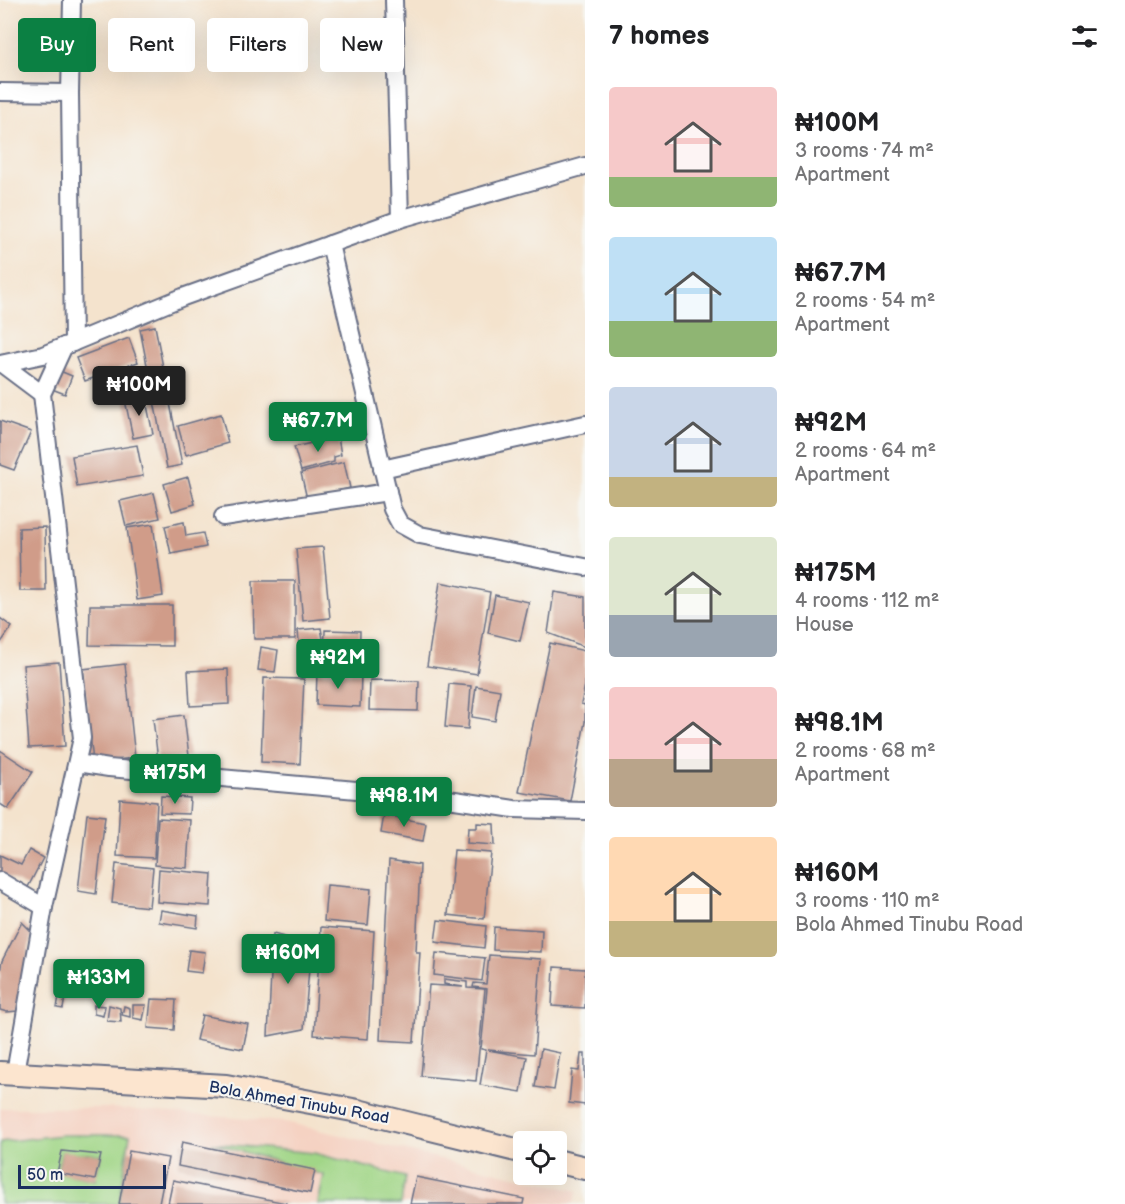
<!DOCTYPE html>
<html lang="en">
<head>
<meta charset="utf-8">
<style>
	:root { --surface:#fff; --page:#f2f2f2; --text:#202124; --muted:#757577; --accent:#0b8043 }
	body { margin:0; font-family:"Balsamiq Sans",sans-serif; background:var(--page); color:var(--text); height:100vh; display:flex; flex-direction:column; font-size:22px; white-space:nowrap }
	* { box-sizing:border-box; margin:0 }
	p { font-size:20px; color:var(--muted) }
	.icon { flex:none; width:33px; height:33px; fill:none; stroke:currentColor; stroke-width:2; stroke-linecap:round; stroke-linejoin:round }
	.map { position:relative; flex:1; overflow:hidden }
	.panel { display:flex; flex-direction:column; background:var(--surface); width:540px }
	.panel>* { flex:none }
	.hud { position:absolute; left:18px; top:18px; width:477px; height:54px; display:flex; gap:12px }
	.controls { position:absolute; left:513px; top:1131px; display:grid; gap:12px }
	.controls a { display:grid; place-items:center; width:54px; height:54px; border-radius:6px; background:var(--surface); box-shadow:0 6px 24px #0002; font-size:30px }
	.scale { position:absolute; left:18px; bottom:15px; width:148px; box-sizing:border-box; padding-left:6px; border:3px solid #1b2f5e; border-top:0; font-size:16px; line-height:21px; white-space:nowrap; color:#1b2f5e; -webkit-text-stroke:4px #f6f6f2; paint-order:stroke }
	.price { position:absolute; translate:-50% -51px; padding:0 14px; border-radius:6px; background:var(--accent); color:#fff; font-size:20px; line-height:39px; filter:drop-shadow(0 2px 3px #0008) }
	.price::after { content:''; position:absolute; left:50%; top:36px; width:18px; height:14px; margin-left:-9px; background:inherit; clip-path:polygon(0 0,100% 0,50% 100%) }
	.price.active { background:#222; color:#fff }
	ul { padding:0; list-style:none }
	li { display:flex; align-items:center; gap:18px; height:150px; padding:0 24px }
	li span { display:grid; place-items:center; flex:none; width:168px; height:120px; border-radius:6px; color:#555 }
	li>.icon { margin-inline-start:auto }
	span .icon { width:72px; height:72px; fill:#fffc; stroke-width:1 }
	li b { font-size:26px }
	h2 { display:flex; justify-content:space-between; align-items:center; height:72px; padding:0 24px; font-size:26px }
	.chip { padding:0 21px; border-radius:6px; background:var(--surface); box-shadow:0 6px 24px #0002; font-size:21px; line-height:54px }
	.chip.active { background:var(--accent); color:#fff }
	main { display:flex; flex:1; min-height:0 }
	.map>svg:first-child { display:block }
	.built { fill:#f5d2c2 }
	.green { fill:#a1d687; stroke:#5e8272; stroke-width:1.5; fill-rule:evenodd }
	.building { fill:#d09c89 }
	.lines { fill:none; stroke-linecap:round; stroke-linejoin:round }
	.street-casing { stroke:#676e85; stroke-width:20 }
	.secondary-casing { stroke:#676e85; stroke-width:26 }
	.street { stroke:#fff; stroke-width:16 }
	.secondary { stroke:#fce5cf; stroke-width:22 }
	.labels { text-anchor:middle; dominant-baseline:central; stroke-width:4.5; stroke-linejoin:round; paint-order:stroke }
	.street-label { font-size:16px; fill:#1b2f5e; stroke:#f6f6f2 }
</style>
</head>
<body>
<main>
<div class="map">
<svg width="585" height="1204" viewBox="0 0 585 1204">
	<rect width="100%" height="100%" fill="#f6f6f2"/>
	<filter id="ink" filterUnits="userSpaceOnUse"><feTurbulence type="fractalNoise" baseFrequency=".0167" numOctaves="2"/><feDisplacementMap in="SourceGraphic" scale="12" xChannelSelector="R" yChannelSelector="G"/><feConvolveMatrix kernelMatrix="1 2 1 2 8 2 1 2 1" color-interpolation-filters="sRGB"/></filter>
	<filter id="wash" filterUnits="userSpaceOnUse"><feTurbulence type="fractalNoise" baseFrequency=".008" numOctaves="4" result="noise"/><feDisplacementMap in="SourceGraphic" scale="24" xChannelSelector="R" yChannelSelector="G"/><feGaussianBlur stdDeviation="1.35" result="paint"/><feColorMatrix in="noise" values="0 0 0 0 0 0 0 0 0 0 0 0 0 0 0 0 0 1.4 0 .05"/><feComposite in="paint" operator="in"/></filter>
	<g filter="url(#wash)">
		<rect width="100%" height="100%" fill="#f4e3cd"/>
		<path class="built" d="M0,1108H109L285,1122L578,1191L573,1204H0Z"/>
		<g class="green">
			<path d="M62,1135H130L119,1204H2L0,1202V1142ZM62,1152L101,1155L95,1180L57,1172Z"/>
			<path d="M212,1143L314,1153L405,1177L401,1204H318L324,1175Z"/>
		</g>
		<g id="blocks">
			<g class="building">
				<path d="M155,326L182,465L167,468L140,329Z"/>
				<path d="M129,338L138,362L85,381L76,358Z"/>
				<path d="M60,371L72,376L65,394L52,389Z"/>
				<path d="M145,396L153,434L133,438L125,400Z"/>
				<path d="M221,414L228,443L186,455L178,426Z"/>
				<path d="M0,421L31,432L14,470L0,465Z"/>
				<path d="M338,437L341,455L334,457V462L301,471L294,447Z"/>
				<path d="M137,445L143,476L77,487L72,456Z"/>
				<path d="M344,462L350,488L307,499L301,473Z"/>
				<path d="M188,477L195,504L172,511L164,484Z"/>
				<path d="M154,493L160,518L126,526L120,501Z"/>
				<path d="M184,522L186,536L203,533L206,547L171,554L165,526Z"/>
				<path d="M153,524L163,596L137,600L127,528Z"/>
				<path d="M45,527L46,591H20L19,528Z"/>
				<path d="M323,547L330,618L303,621L296,549Z"/>
				<path d="M253,581H295V639H254Z"/>
				<path d="M440,582L490,592L477,674L427,666Z"/>
				<path d="M554,592L585,597V647L548,633Z"/>
				<path d="M495,595L529,602L520,641L488,633Z"/>
				<path d="M90,605H172V646L89,645Z"/>
				<path d="M0,618L12,627L0,644Z"/>
				<path d="M321,628L323,639L299,642L298,630Z"/>
				<path d="M325,630L360,631L359,665L324,664Z"/>
				<path d="M550,643L585,651V685L581,704L585,705V722L570,801L519,792Z"/>
				<path d="M261,647L278,650L275,672L258,670Z"/>
				<path d="M59,662L65,746L29,748L23,665Z"/>
				<path d="M125,664L135,758L93,762L83,669Z"/>
				<path d="M228,669L229,704L190,706L188,671Z"/>
				<path d="M317,672L361,674L360,707L316,705Z"/>
				<path d="M264,678L304,679L300,764L261,762Z"/>
				<path d="M370,680L419,681L418,711L369,710Z"/>
				<path d="M449,684L471,686L468,729L445,727Z"/>
				<path d="M476,686L500,690L495,721L472,717Z"/>
				<path d="M184,715L189,756L158,760L153,719Z"/>
				<path d="M0,750L33,772L8,809L0,804Z"/>
				<path d="M161,796L190,798L189,814L160,813Z"/>
				<path d="M120,799L157,802L154,858L117,856Z"/>
				<path d="M87,814L105,816L96,894L78,891Z"/>
				<path d="M384,815L426,823L423,841L381,833Z"/>
				<path d="M158,818L190,820L187,868L155,865Z"/>
				<path d="M477,823L494,824L495,845L467,843L468,828H477Z"/>
				<path d="M29,850L43,858L28,887L0,873V855L21,865Z"/>
				<path d="M454,850L491,853L484,919L448,915Z"/>
				<path d="M389,860L420,865L416,952H420L414,1042L380,1040Z"/>
				<path d="M116,864L153,868L149,907L112,903Z"/>
				<path d="M159,869L212,874L210,906L157,902Z"/>
				<path d="M327,885L371,889L368,925L324,921Z"/>
				<path d="M161,910L198,916L197,928L159,922Z"/>
				<path d="M438,920L486,926L484,948L435,942Z"/>
				<path d="M22,922L32,932L17,1011L7,1012L0,1010V971L2,961Z"/>
				<path d="M321,927L374,931L368,1039L314,1035Z"/>
				<path d="M494,927L542,930L541,952L493,950Z"/>
				<path d="M273,934L311,944L304,1029L268,1036Z"/>
				<path d="M189,950L205,952L202,973L186,971Z"/>
				<path d="M436,953L485,958L482,981L434,975Z"/>
				<path d="M489,955L541,959L534,1054L488,1050L527,1057L521,1092L480,1085L486,1050L481,1049L487,989L473,987L474,983L486,984Z"/>
				<path d="M554,967L585,969V1008L552,1006Z"/>
				<path d="M63,972L69,974L63,1009L57,1008Z"/>
				<path d="M444,979L467,982V988L485,989L476,1081L421,1076L429,985L463,987L444,984Z"/>
				<path d="M151,999L176,1000L174,1030L148,1028Z"/>
				<path d="M94,1005L105,1006L103,1016L94,1014Z"/>
				<path d="M109,1005L120,1008L121,1022L107,1021Z"/>
				<path d="M133,1005H146L143,1020L133,1018Z"/>
				<path d="M124,1006L130,1008V1017L122,1015Z"/>
				<path d="M202,1015L248,1024L243,1049L196,1040Z"/>
				<path d="M541,1049L560,1053L554,1090L535,1087Z"/>
				<path d="M581,1054H585V1105L569,1103L572,1070L579,1071Z"/>
				<path d="M182,1142L315,1170L310,1193L178,1166Z"/>
				<path d="M62,1151L101,1155L95,1180L57,1173Z"/>
				<path d="M129,1151L168,1158L159,1204H119Z"/>
				<path d="M416,1177L524,1199L523,1204H410Z"/>
				<path d="M173,1180L286,1203V1204H168Z"/>
			</g>
		</g>
	</g>
	<g filter="url(#ink)">
		<use href="#blocks" fill-opacity="0" stroke="#676e85" stroke-width="1.5"/>
		<g class="lines">
			<g class="street-casing">
				<g id="street">
					<path d="M72,0L70,93L73,343"/>
					<path d="M394,0L400,219"/>
					<path d="M0,92L70,93"/>
					<path d="M330,244L392,509L400,524L420,535L585,567"/>
					<path d="M0,364L43,355L183,297L400,219L585,166"/>
					<path d="M2,364L42,394"/>
					<path d="M382,469L585,424"/>
					<path d="M223,517L388,492"/>
					<path d="M77,763L109,768L435,797L514,809L585,811"/>
					<path d="M0,881L44,907"/>
					<path d="M15,1073L44,907L82,738L42,394L64,346"/>
				</g>
			</g>
			<g class="secondary-casing">
				<g id="secondary">
					<path d="M0,1073L226,1086L358,1111L524,1152"/>
					<path d="M556,1161L585,1168"/>
				</g>
			</g>
			<use href="#street" class="street"/>
			<use href="#secondary" class="secondary"/>
		</g>
	</g>
	<g class="labels">
		<g class="street-label">
			<text transform="translate(299 1103) rotate(10)">Bola Ahmed Tinubu Road</text>
		</g>
	</g>
</svg>
<div class="controls">
<a><svg class="icon" aria-label="locate" viewBox="0 0 24 24"><circle cx="12" cy="12" r="6"/><path d="M12 2v4M12 18v4M2 12h4M18 12h4"/></svg></a>
</div>
<div class="scale">50 m</div>
<b class="price active" style="left:139px;top:417px">₦100M</b>
<b class="price" style="left:318px;top:453px">₦67.7M</b>
<b class="price" style="left:338px;top:690px">₦92M</b>
<b class="price" style="left:175px;top:805px">₦175M</b>
<b class="price" style="left:404px;top:828px">₦98.1M</b>
<b class="price" style="left:288px;top:985px">₦160M</b>
<b class="price" style="left:99px;top:1010px">₦133M</b>
<div class="hud">
<a class="chip active">Buy</a>
<a class="chip">Rent</a>
<a class="chip">Filters</a>
<a class="chip">New</a>
</div>
</div>
<section class="panel">
<h2>7 homes<svg class="icon" aria-label="filters" viewBox="0 0 24 24"><path d="M4 7h16M4 17h16"/><circle cx="9" cy="7" r="2"/><circle cx="15" cy="17" r="2"/></svg></h2>
<ul>
<li><span style="background:linear-gradient(#f6c9c9 75%,#8fb573 0)"><svg class="icon" aria-label="home" viewBox="0 0 24 24"><path d="M3 11l9-7 9 7M6 9v11h12V9"/></svg></span><div><b>₦100M</b><p>3 rooms · 74 m²</p><p>Apartment</p></div></li>
<li><span style="background:linear-gradient(#bfe0f5 70%,#8fb573 0)"><svg class="icon" aria-label="home" viewBox="0 0 24 24"><path d="M3 11l9-7 9 7M6 9v11h12V9"/></svg></span><div><b>₦67.7M</b><p>2 rooms · 54 m²</p><p>Apartment</p></div></li>
<li><span style="background:linear-gradient(#c9d6e8 75%,#c2b280 0)"><svg class="icon" aria-label="home" viewBox="0 0 24 24"><path d="M3 11l9-7 9 7M6 9v11h12V9"/></svg></span><div><b>₦92M</b><p>2 rooms · 64 m²</p><p>Apartment</p></div></li>
<li><span style="background:linear-gradient(#dfe7d0 65%,#9aa5b1 0)"><svg class="icon" aria-label="home" viewBox="0 0 24 24"><path d="M3 11l9-7 9 7M6 9v11h12V9"/></svg></span><div><b>₦175M</b><p>4 rooms · 112 m²</p><p>House</p></div></li>
<li><span style="background:linear-gradient(#f6c9c9 60%,#b9a48a 0)"><svg class="icon" aria-label="home" viewBox="0 0 24 24"><path d="M3 11l9-7 9 7M6 9v11h12V9"/></svg></span><div><b>₦98.1M</b><p>2 rooms · 68 m²</p><p>Apartment</p></div></li>
<li><span style="background:linear-gradient(#ffd9b3 70%,#c2b280 0)"><svg class="icon" aria-label="home" viewBox="0 0 24 24"><path d="M3 11l9-7 9 7M6 9v11h12V9"/></svg></span><div><b>₦160M</b><p>3 rooms · 110 m²</p><p>Bola Ahmed Tinubu Road</p></div></li>
</ul>
</section>
</main>
</body>
</html>
